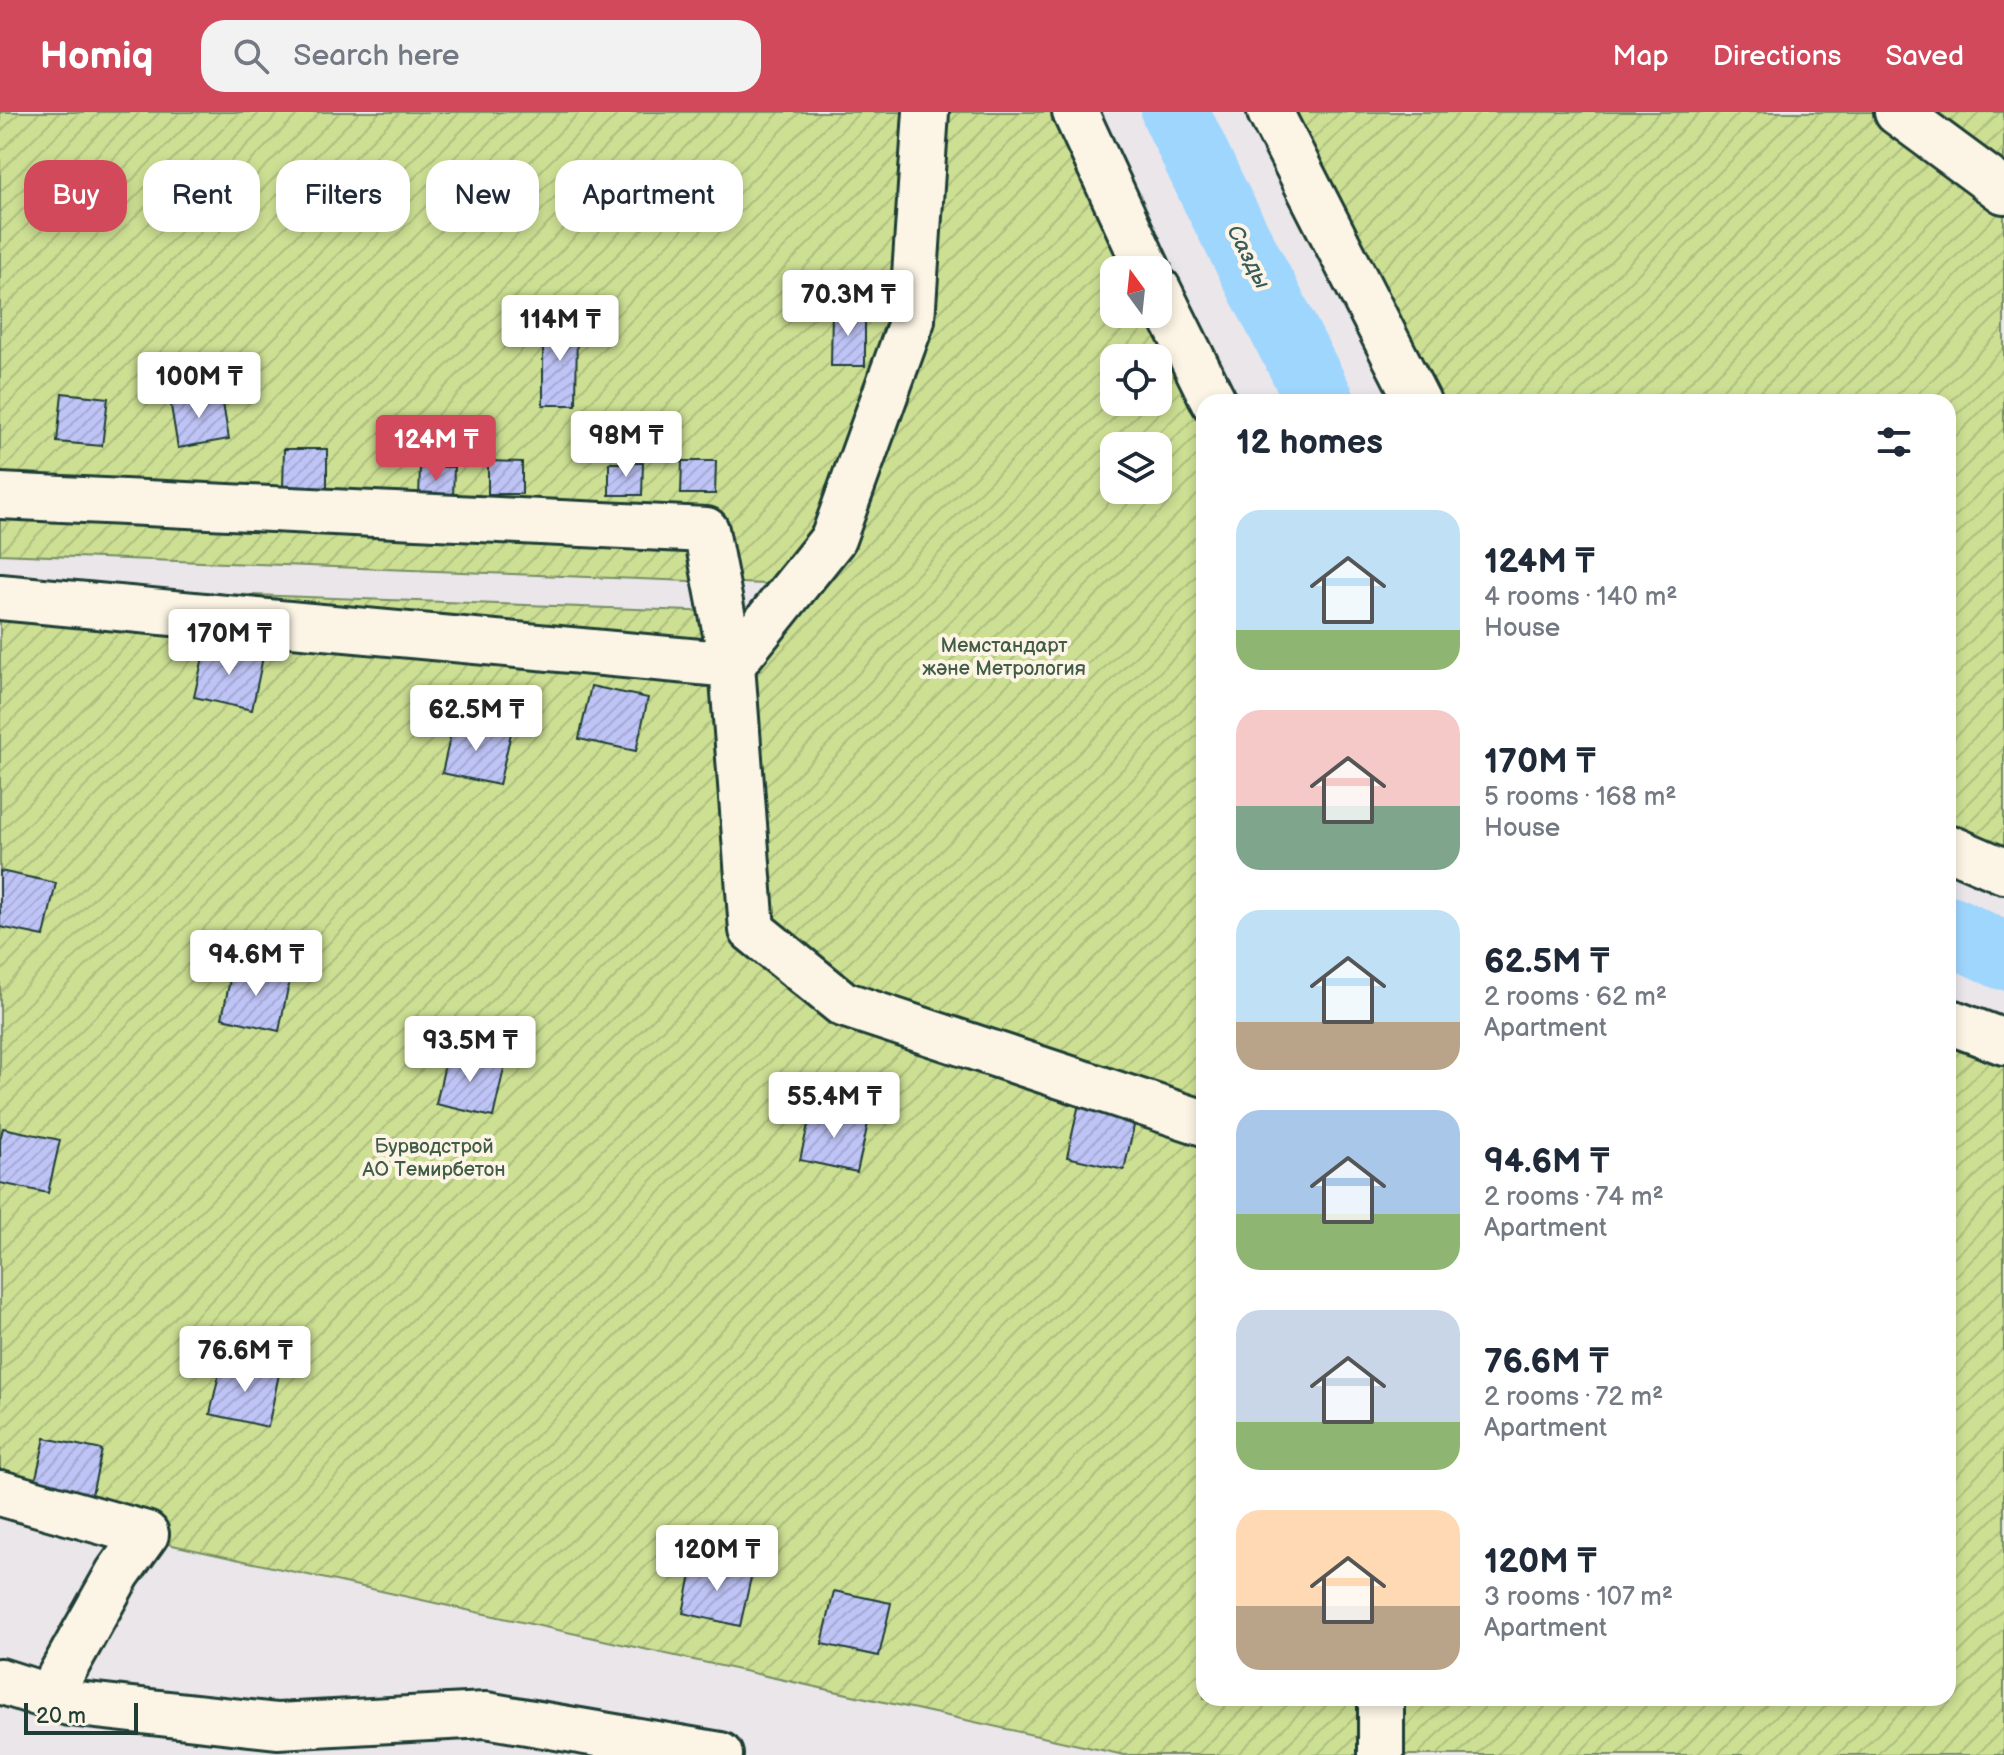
<!DOCTYPE html>
<html lang="en">
<head>
<meta charset="utf-8">
<style>
	:root { --surface:#fff; --page:#f2f2f3; --text:#1f2937; --muted:#747a83; --accent:#d1495b }
	body { margin:0; font-family:"Balsamiq Sans",sans-serif; background:var(--page); color:var(--text); height:100vh; display:flex; flex-direction:column; font-size:30px; white-space:nowrap }
	* { box-sizing:border-box; margin:0 }
	p { font-size:26px; color:var(--muted) }
	.icon { flex:none; width:44px; height:44px; fill:none; stroke:currentColor; stroke-width:2; stroke-linecap:round; stroke-linejoin:round }
	.map { position:relative; flex:1; overflow:hidden }
	.drawer { position:absolute; left:1196px; top:282px; width:760px; height:1312px; display:flex; flex-direction:column; background:var(--surface); border-radius:24px; box-shadow:0 4px 12px #0003 }
	.drawer>* { flex:none }
	.top-card { position:absolute; left:24px; top:48px; width:760px; height:72px; display:flex; gap:16px }
	.needle { width:52px; rotate:345deg }
	.buttons { position:absolute; left:1100px; top:144px; display:grid; gap:16px }
	.buttons a { display:grid; place-items:center; width:72px; height:72px; border-radius:16px; background:var(--surface); box-shadow:0 4px 12px #0003; font-size:40px }
	.scale { position:absolute; left:24px; bottom:20px; width:114px; box-sizing:border-box; padding-left:8px; border:4px solid #1f3d34; border-top:0; font-size:22px; line-height:28px; white-space:nowrap; color:#1f3d34; -webkit-text-stroke:6px #fcf5e5; paint-order:stroke }
	.price { position:absolute; translate:-50% -68px; padding:0 18px; border-radius:8px; background:#fff; color:#222; font-size:26px; line-height:52px; filter:drop-shadow(0 2px 4px #0008) }
	.price::after { content:''; position:absolute; left:50%; top:48px; width:24px; height:18px; margin-left:-12px; background:inherit; clip-path:polygon(0 0,100% 0,50% 100%) }
	.price.selected { background:var(--accent); color:#fff }
	ul { padding:0; list-style:none }
	li { display:flex; align-items:center; gap:24px; height:200px; padding:0 40px }
	li span { display:grid; place-items:center; flex:none; width:224px; height:160px; border-radius:24px; color:#555 }
	li>.icon { margin-inline-start:auto }
	span .icon { width:96px; height:96px; fill:#fffc; stroke-width:1 }
	li b { font-size:34px }
	h2 { display:flex; justify-content:space-between; align-items:center; height:96px; padding:0 40px; font-size:34px }
	.pill { padding:0 28px; border-radius:24px; background:var(--surface); box-shadow:0 4px 12px #0003; font-size:28px; line-height:72px }
	.pill.selected { background:var(--accent); color:#fff }
	header { display:flex; align-items:center; gap:48px; box-sizing:border-box; height:112px; padding:0 40px; background:var(--accent); color:#fff }
	header strong { font-size:38px }
	nav { display:flex; gap:44px; margin-inline-start:auto; font-size:28px }
	.search { width:560px; height:72px; background:var(--page); display:flex; align-items:center; gap:20px; box-sizing:border-box; padding:0 28px; border-radius:24px; color:var(--muted); font-size:30px }
	.map>svg:first-child { display:block }
	.garden { fill:url(#garden-furrows); stroke:#768e64; stroke-width:2; fill-rule:evenodd }
	.lines { fill:none; stroke-linecap:round; stroke-linejoin:round }
	.river { stroke:#9fd6fe; stroke-width:68 }
	.building { fill:url(#building-hatch); stroke:#1f3d34; stroke-width:2 }
	.minor-casing { stroke:#1f3d34; stroke-width:50 }
	.minor { stroke:#fcf5e5; stroke-width:44 }
	.labels { text-anchor:middle; dominant-baseline:central; stroke-width:8; stroke-linejoin:round; paint-order:stroke }
	.park-label { font-size:20px; fill:#425d47; stroke:#fcf5e5 }
	.water-label { font-size:22px; font-style:italic; fill:#395c5c; stroke:#fcf5e5 }
</style>
</head>
<body>
<header>
<strong>Homiq</strong>
<div class="search"><svg class="icon" aria-label="search" viewBox="0 0 24 24"><circle cx="10" cy="10" r="6"/><path d="M15 15l6 6"/></svg>Search here</div>
<nav><a>Map</a><a>Directions</a><a>Saved</a></nav>
</header>
<div class="map">
<svg width="2004" height="1643" viewBox="0 0 2004 1643">
	<defs>
		<pattern id="garden-furrows" width="10" height="10" patternUnits="userSpaceOnUse" patternTransform="scale(2)"><rect width="10" height="10" fill="#ccdf93"/><path d="M-1 1l2-2M0 10L10 0M9 11l2-2" fill="none" stroke="#afc07f"/></pattern>
		<pattern id="building-hatch" width="6" height="6" patternUnits="userSpaceOnUse" patternTransform="scale(2)"><rect width="6" height="6" fill="#bfc4f6"/><path d="M-1 1l2-2M0 6l6-6M5 7l2-2" fill="none" stroke="#a4a9d4"/></pattern>
	</defs>
	<rect width="100%" height="100%" fill="#eae6ea"/>
	<filter id="ink" filterUnits="userSpaceOnUse"><feTurbulence type="fractalNoise" baseFrequency=".0125" numOctaves="2"/><feDisplacementMap in="SourceGraphic" scale="16" xChannelSelector="R" yChannelSelector="G"/><feConvolveMatrix kernelMatrix="1 2 1 2 8 2 1 2 1" color-interpolation-filters="sRGB"/></filter>
	<g filter="url(#ink)">
		<g class="garden">
			<path d="M0,0H1077L1154,158H1114V202H1158L1204,290V1586H1948V922L2004,947V1643H1124L0,1395V474L801,503L766,472L0,442ZM1114,246H1158V290H1114ZM1114,334H1158V378H1114Z"/>
			<path d="M1281,0H2004V762L1948,738V290H1429Z"/>
		</g>
		<g class="lines">
			<g class="river">
				<path d="M1175,0L1215,84L1321,290"/>
				<path d="M1948,817L2004,844"/>
			</g>
		</g>
		<g class="building">
			<path d="M832,197H865V254H831Z"/>
			<path d="M543,210H577L576,293H543Z"/>
			<path d="M221,280L229,327L178,336L170,288Z"/>
			<path d="M62,281L108,286L102,334L57,330Z"/>
			<path d="M284,337H327V378L283,377Z"/>
			<path d="M488,349L522,350V382H488Z"/>
			<path d="M682,349H716L715,382H681Z"/>
			<path d="M609,351H643L642,383H609Z"/>
			<path d="M420,354L454,355L453,387H419Z"/>
			<path d="M206,532L263,545L252,598L194,585Z"/>
			<path d="M591,574L648,586L636,639L579,627Z"/>
			<path d="M454,608L511,621L499,673L442,661Z"/>
			<path d="M0,759L56,771L44,824L0,815Z"/>
			<path d="M233,853L290,866L279,919L222,906Z"/>
			<path d="M448,939L505,952L493,1005L436,992Z"/>
			<path d="M1079,992L1136,1005L1124,1058L1067,1045Z"/>
			<path d="M812,995L869,1007L857,1060L800,1048Z"/>
			<path d="M3,1016L60,1028L48,1081L0,1071V1028Z"/>
			<path d="M222,1249L279,1262L268,1315L210,1302Z"/>
			<path d="M45,1326L102,1338L90,1391L33,1379Z"/>
			<path d="M694,1448L752,1461L740,1514L683,1501Z"/>
			<path d="M834,1479L891,1491L879,1544L822,1532Z"/>
		</g>
		<g class="lines">
			<g class="minor-casing">
				<g id="minor">
					<path d="M1075,0L1148,158"/>
					<path d="M1270,0L1418,290"/>
					<path d="M1897,0L2004,79"/>
					<path d="M1158,177L1214,290"/>
					<path d="M0,384L706,418L732,553"/>
					<path d="M0,485L732,553L752,818L843,892L1204,1011"/>
					<path d="M732,553L833,427L912,208L926,0"/>
					<path d="M1948,735L2004,759"/>
					<path d="M1948,909L2004,930"/>
					<path d="M0,1381L146,1422L118,1461L49,1584"/>
					<path d="M0,1569L69,1591L277,1614L486,1603L720,1643"/>
					<path d="M1381,1643V1586"/>
				</g>
			</g>
			<use href="#minor" class="minor"/>
		</g>
	</g>
	<g class="labels">
		<g class="park-label">
			<text x="1004" y="534">Мемстандарт<tspan x="1004" dy="23">және Метрология</tspan></text>
			<text x="434" y="1035">Бурводстрой<tspan x="434" dy="23">АО Темирбетон</tspan></text>
		</g>
		<g class="water-label">
			<text transform="translate(1248 145) rotate(63)">Сазды</text>
		</g>
	</g>
</svg>
<div class="buttons">
<a><svg class="needle" viewBox="-14 -14 28 28"><path d="M0-13l5 13h-10z" fill="#e53935"/><path d="M0 13l5-13h-10z" fill="#747a83"/></svg></a>
<a><svg class="icon" aria-label="locate" viewBox="0 0 24 24"><circle cx="12" cy="12" r="6"/><path d="M12 2v4M12 18v4M2 12h4M18 12h4"/></svg></a>
<a><svg class="icon" aria-label="layers" viewBox="0 0 24 24"><path d="M12 4l9 5-9 5-9-5zM3 14l9 5 9-5"/></svg></a>
</div>
<div class="scale">20 m</div>
<b class="price" style="left:848px;top:226px">70.3M ₸</b>
<b class="price" style="left:560px;top:251px">114M ₸</b>
<b class="price" style="left:199px;top:308px">100M ₸</b>
<b class="price" style="left:626px;top:367px">98M ₸</b>
<b class="price selected" style="left:436px;top:371px">124M ₸</b>
<b class="price" style="left:229px;top:565px">170M ₸</b>
<b class="price" style="left:476px;top:641px">62.5M ₸</b>
<b class="price" style="left:256px;top:886px">94.6M ₸</b>
<b class="price" style="left:470px;top:972px">93.5M ₸</b>
<b class="price" style="left:834px;top:1028px">55.4M ₸</b>
<b class="price" style="left:245px;top:1282px">76.6M ₸</b>
<b class="price" style="left:717px;top:1481px">120M ₸</b>
<div class="top-card">
<a class="pill selected">Buy</a>
<a class="pill">Rent</a>
<a class="pill">Filters</a>
<a class="pill">New</a>
<a class="pill">Apartment</a>
</div>
<section class="drawer">
<h2>12 homes<svg class="icon" aria-label="filters" viewBox="0 0 24 24"><path d="M4 7h16M4 17h16"/><circle cx="9" cy="7" r="2"/><circle cx="15" cy="17" r="2"/></svg></h2>
<ul>
<li><span style="background:linear-gradient(#bfe0f5 75%,#8fb573 0)"><svg class="icon" aria-label="home" viewBox="0 0 24 24"><path d="M3 11l9-7 9 7M6 9v11h12V9"/></svg></span><div><b>124M ₸</b><p>4 rooms · 140 m²</p><p>House</p></div></li>
<li><span style="background:linear-gradient(#f6c9c9 60%,#7fa58c 0)"><svg class="icon" aria-label="home" viewBox="0 0 24 24"><path d="M3 11l9-7 9 7M6 9v11h12V9"/></svg></span><div><b>170M ₸</b><p>5 rooms · 168 m²</p><p>House</p></div></li>
<li><span style="background:linear-gradient(#bfe0f5 70%,#b9a48a 0)"><svg class="icon" aria-label="home" viewBox="0 0 24 24"><path d="M3 11l9-7 9 7M6 9v11h12V9"/></svg></span><div><b>62.5M ₸</b><p>2 rooms · 62 m²</p><p>Apartment</p></div></li>
<li><span style="background:linear-gradient(#a9c7e8 65%,#8fb573 0)"><svg class="icon" aria-label="home" viewBox="0 0 24 24"><path d="M3 11l9-7 9 7M6 9v11h12V9"/></svg></span><div><b>94.6M ₸</b><p>2 rooms · 74 m²</p><p>Apartment</p></div></li>
<li><span style="background:linear-gradient(#c9d6e8 70%,#8fb573 0)"><svg class="icon" aria-label="home" viewBox="0 0 24 24"><path d="M3 11l9-7 9 7M6 9v11h12V9"/></svg></span><div><b>76.6M ₸</b><p>2 rooms · 72 m²</p><p>Apartment</p></div></li>
<li><span style="background:linear-gradient(#ffd9b3 60%,#b9a48a 0)"><svg class="icon" aria-label="home" viewBox="0 0 24 24"><path d="M3 11l9-7 9 7M6 9v11h12V9"/></svg></span><div><b>120M ₸</b><p>3 rooms · 107 m²</p><p>Apartment</p></div></li>
</ul>
</section>
</div>
</body>
</html>
